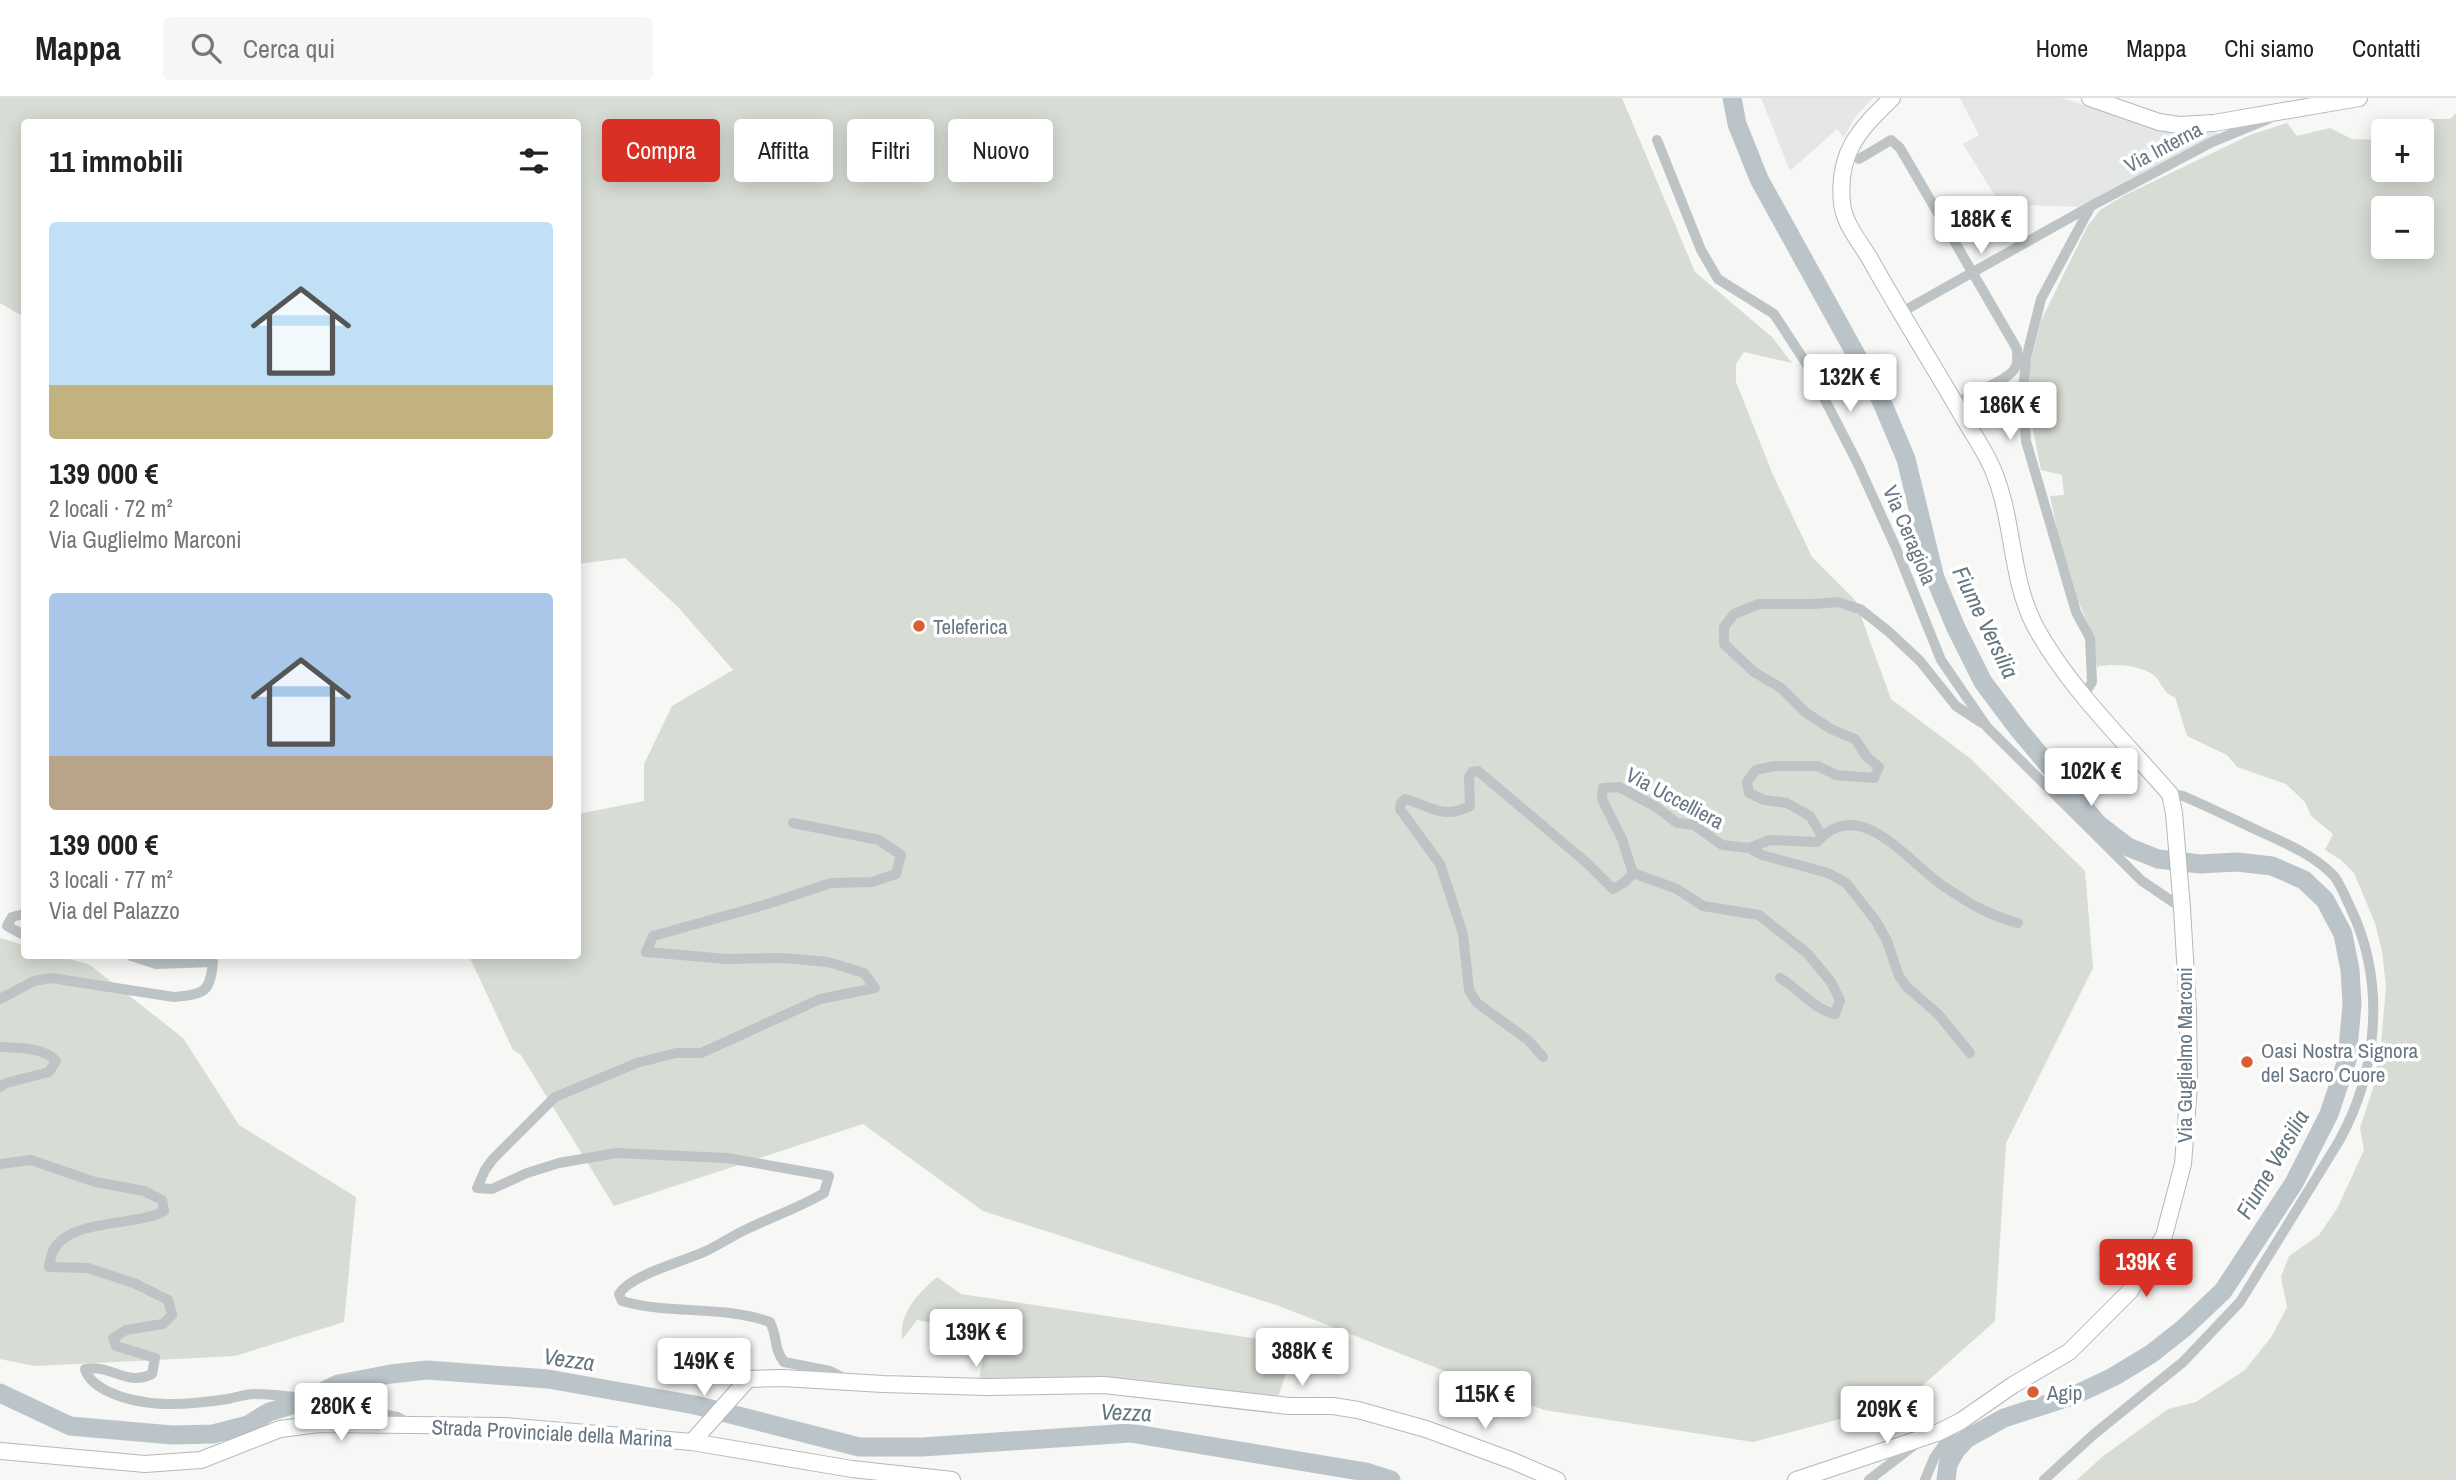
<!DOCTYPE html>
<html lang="it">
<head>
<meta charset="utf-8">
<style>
	:root { --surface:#fff; --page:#f6f6f6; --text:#222; --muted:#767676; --line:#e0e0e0; --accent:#d93025 }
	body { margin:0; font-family:"Archivo Narrow",sans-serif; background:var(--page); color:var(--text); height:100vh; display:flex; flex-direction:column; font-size:26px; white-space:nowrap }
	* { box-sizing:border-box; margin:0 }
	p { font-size:23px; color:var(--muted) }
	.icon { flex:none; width:38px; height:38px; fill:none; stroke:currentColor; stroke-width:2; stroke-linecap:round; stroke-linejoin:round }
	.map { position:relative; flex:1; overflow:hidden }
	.drawer { position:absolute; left:21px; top:21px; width:560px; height:840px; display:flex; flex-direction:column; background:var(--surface); border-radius:7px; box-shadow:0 4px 18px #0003 }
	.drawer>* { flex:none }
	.hud { position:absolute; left:602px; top:21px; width:665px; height:63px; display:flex; gap:14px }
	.fabs { position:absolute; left:2371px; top:21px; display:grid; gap:14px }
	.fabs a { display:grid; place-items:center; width:63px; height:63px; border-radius:7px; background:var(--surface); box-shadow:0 4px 18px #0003; font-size:35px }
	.price { position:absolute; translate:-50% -60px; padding:0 16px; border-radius:7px; background:#fff; color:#222; font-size:23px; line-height:46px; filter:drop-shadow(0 2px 4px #0008) }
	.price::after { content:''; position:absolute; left:50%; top:42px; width:21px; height:16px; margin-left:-10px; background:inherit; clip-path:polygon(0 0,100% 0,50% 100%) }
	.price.current { background:var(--accent); color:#fff }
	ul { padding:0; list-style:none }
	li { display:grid; align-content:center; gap:14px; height:371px; padding:0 28px }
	li span { display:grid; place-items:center; height:217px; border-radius:7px; color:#555 }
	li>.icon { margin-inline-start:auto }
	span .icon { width:126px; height:126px; fill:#fffc; stroke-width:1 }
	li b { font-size:30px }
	h2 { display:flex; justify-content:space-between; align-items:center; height:84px; padding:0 28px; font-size:30px }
	.chip { padding:0 24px; border-radius:7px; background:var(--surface); box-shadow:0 4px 18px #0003; font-size:24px; line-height:63px }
	.chip.current { background:var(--accent); color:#fff }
	header { display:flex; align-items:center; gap:42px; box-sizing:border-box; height:98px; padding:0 35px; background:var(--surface); border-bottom:2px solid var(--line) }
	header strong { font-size:33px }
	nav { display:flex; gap:38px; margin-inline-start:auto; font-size:24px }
	.search { width:490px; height:63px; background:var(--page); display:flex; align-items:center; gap:18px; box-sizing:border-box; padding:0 24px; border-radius:7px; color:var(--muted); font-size:26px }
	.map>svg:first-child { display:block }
	.built { fill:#e5e6e6 }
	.green { fill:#d7dcd4; fill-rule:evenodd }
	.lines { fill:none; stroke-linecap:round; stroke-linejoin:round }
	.river { stroke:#bac4c9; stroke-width:19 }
	.secondary-casing { stroke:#b3b8bd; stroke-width:18 }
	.street { stroke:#bec3c6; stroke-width:10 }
	.secondary { stroke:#fff; stroke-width:16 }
	.poi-dot { fill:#d85f34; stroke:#fff; stroke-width:2.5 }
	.labels { text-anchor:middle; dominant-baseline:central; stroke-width:7; stroke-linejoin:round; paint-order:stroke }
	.street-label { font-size:21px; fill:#687784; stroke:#fff }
	.poi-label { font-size:21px; fill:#687784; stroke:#fff; text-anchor:start }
	.water-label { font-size:23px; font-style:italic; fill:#64777f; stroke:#fff }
</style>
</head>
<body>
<header>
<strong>Mappa</strong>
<div class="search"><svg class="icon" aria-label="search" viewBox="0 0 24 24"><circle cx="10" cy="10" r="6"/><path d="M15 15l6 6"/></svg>Cerca qui</div>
<nav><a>Home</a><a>Mappa</a><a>Chi siamo</a><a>Contatti</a></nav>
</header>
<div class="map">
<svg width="2456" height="1382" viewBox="0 0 2456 1382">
	<rect width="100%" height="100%" fill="#f7f7f5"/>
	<g class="built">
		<path d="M1761,0H1873L1855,19L1844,40L1837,31L1790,73Z"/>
		<path d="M1960,0H2062L2160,31L2220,35L2080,109L2000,106L1963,46L1979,37Z"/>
	</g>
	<g class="green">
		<path d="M0,0H1622L1695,174L1772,239L1792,265L1744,254L1736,266V284L1773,377L1812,459L1855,502L1891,601L1971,661L2085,773L2093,870L2006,1045L1995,1223L1904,1304L1753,1344L1544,1312L1279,1208L983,1113L863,1026L614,1108L521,957L513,952L469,858H578V716L644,703V666L672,608L733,572L678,509L625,460L578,466V24H24V219L0,205Z"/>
		<path d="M2456,15V1382H2077L2102,1359L2168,1311L2196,1304L2245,1272L2272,1238L2287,1209L2281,1179L2289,1158L2319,1137L2338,1109L2364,1052L2360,1030L2374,987L2381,947L2386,888L2382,853L2375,825L2354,775L2341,762L2325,752L2333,736L2311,718L2305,704L2286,686L2237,669L2227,657L2187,638L2175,599C2162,596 2162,582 2152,576C2139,567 2112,565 2097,569L2092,535L2066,475L2050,398L2064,397L2062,377L2041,372L2028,307L2030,267L2041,223L2087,129L2100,112L2125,97L2250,37L2287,25L2297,38L2330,30L2352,41L2383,42L2384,72H2422V33H2420L2424,21H2450ZM2384,110H2422V149H2384Z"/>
		<path d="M0,840L24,847V858H59L90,867L183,940L239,1027L356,1099L344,1224L235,1258L35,1268L0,1261Z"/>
		<path d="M937,1179L961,1196L1272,1243C1294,1261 1286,1273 1279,1297L1274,1300L1101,1281H979L988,1235L917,1222L902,1242C899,1214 918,1196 937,1179Z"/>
	</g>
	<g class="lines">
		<g class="river">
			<path d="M1732,0L1737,26L1759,81L1881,302L1906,361L1935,480L1956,530L1983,584L2019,632L2098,726L2128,749L2158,761L2200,766L2237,764L2272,768L2304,782L2325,802L2343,836L2350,872L2352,906L2347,962L2329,1016L2294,1085L2223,1193L2184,1230L2151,1256L2113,1279L2075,1297L2004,1320L1966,1341L1956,1352L1948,1366L1946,1382"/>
			<path d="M0,1295L70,1328L172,1337L213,1336L248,1327L269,1314L299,1305L338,1286L391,1276L427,1272L548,1281L695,1307L859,1349H922L1130,1335L1366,1374L1391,1382"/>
		</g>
		<g class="secondary-casing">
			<g id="secondary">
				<path d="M2090,0L2159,24L2179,27L2214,25L2359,0"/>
				<path d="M692,1344L748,1281L783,1280L883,1286L986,1289L1104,1287L1289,1308H1333L1358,1312L1426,1331L1513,1363L1557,1382"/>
				<path d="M0,1353L145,1366L201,1362L280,1331L319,1326L504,1328L692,1344L852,1371L952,1382"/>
				<path d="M1796,1382L1937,1335L1961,1323L2013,1287L2069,1254L2130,1193L2164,1138L2183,1066L2189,987L2188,912L2182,810L2174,715L2170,696C2126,645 2065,586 2034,526C2010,479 2014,421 1993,372C1985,352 1970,332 1959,312C1930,262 1899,213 1870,161C1860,144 1844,126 1842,105C1837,55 1858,33 1892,0"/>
			</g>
		</g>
		<g class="street">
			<path d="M1657,42L1701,152L1718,181L1774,216L1806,265L1857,364L1896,450L1941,562L1987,629L2142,783L2182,810"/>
			<path d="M1859,61L1891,42L1900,50L2017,251C2017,256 2018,264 2016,268C2010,284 1970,293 1956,307"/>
			<path d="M1900,215L2091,108L2212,44L2268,21"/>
			<path d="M2084,597L2092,584L2090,540L2076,514L2026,343L2023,294L2026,261L2041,201L2091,108"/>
			<path d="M793,725L879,742L901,757L896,776L872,784L831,785L764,807L653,838L646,854L727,861L783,860L828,864L864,875L875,890L820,901L701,955H676L637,965L555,999L493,1061L485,1072L477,1090L492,1091L527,1075L559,1065L616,1055L727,1060L829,1078L824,1095C799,1110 771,1119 745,1132C732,1138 719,1147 706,1153C685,1163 630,1177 619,1196L622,1203C671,1217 722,1207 770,1224C778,1240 773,1249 784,1264L830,1273L847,1282"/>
			<path d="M1822,738L1810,718L1787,705L1764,702L1749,695L1747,684L1756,672L1774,668H1818L1836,677L1874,680L1879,669L1867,659L1855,641L1831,631L1805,614L1781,590L1754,574L1724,546V529L1734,516L1759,506H1814L1837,504L1860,511L1888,533L1920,563L1956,608L1982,625"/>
			<path d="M1749,750L1762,757L1828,775L1846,785L1876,823L1887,843L1899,878L1908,890L1938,916L1970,955"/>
			<path d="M1633,775L1622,741L1602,701L1603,690L1619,689L1656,709L1677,725L1694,727L1722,747L1749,750L1770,742L1817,744C1860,696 1907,763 1942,787C1968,805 1988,817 2018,825"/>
			<path d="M1633,775L1677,791L1703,808L1759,817L1808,856L1831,884L1840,902L1835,916C1813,911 1799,891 1780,880"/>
			<path d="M24,816L12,819L7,828L24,837"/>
			<path d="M0,901L34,883L51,880L174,899C204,896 210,895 213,864L156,866L131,858"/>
			<path d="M0,949C18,950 44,949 56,963L49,974L6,985L0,989"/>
			<path d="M1543,959L1528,942L1477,905L1469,892L1463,836L1440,766L1400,711L1401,705L1405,701C1431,708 1443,722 1470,708L1469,679L1472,674L1478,673L1587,765L1613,791L1625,784L1633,775"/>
			<path d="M0,1066L31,1062L95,1084L144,1093L162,1102L164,1113C135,1129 69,1120 53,1153C51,1157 50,1164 49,1169L88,1170L134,1185L168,1202L172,1217L163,1226L126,1232L113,1240L116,1248L155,1260L152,1276C126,1289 112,1266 85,1271C88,1281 97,1288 107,1293C144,1311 188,1307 228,1301C237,1299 246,1296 254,1296C304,1297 350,1309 398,1319L407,1324"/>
			<path d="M1869,1382L1917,1345"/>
			<path d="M1925,1382L1934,1360L1959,1325"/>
			<path d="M2044,1382L2093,1337L2183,1264L2240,1204L2339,1043C2378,973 2386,885 2351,811C2346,801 2341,787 2334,778C2314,757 2287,746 2261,734C2235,722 2209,709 2183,698L2170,696"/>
		</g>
		<use href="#secondary" class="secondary"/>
	</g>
	<g class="poi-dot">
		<circle cx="919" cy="528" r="7"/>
		<circle cx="2247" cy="964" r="7"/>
		<circle cx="2033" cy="1294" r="7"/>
	</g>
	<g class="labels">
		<g class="street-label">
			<text transform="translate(2163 49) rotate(-28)">Via Interna</text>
			<text transform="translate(1910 437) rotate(67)">Via Ceragiola</text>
			<text transform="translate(1675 700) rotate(28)">Via Uccelliera</text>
			<text transform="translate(2184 957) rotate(-90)">Via Guglielmo Marconi</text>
			<text transform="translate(552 1335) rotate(3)">Strada Provinciale della Marina</text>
		</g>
		<g class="poi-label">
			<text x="933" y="528">Teleferica</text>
			<text x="2261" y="952">Oasi Nostra Signora<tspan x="2261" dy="24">del Sacro Cuore</tspan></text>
			<text x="2047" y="1294">Agip</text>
		</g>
		<g class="water-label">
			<text transform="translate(1986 524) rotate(64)">Fiume Versilia</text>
			<text transform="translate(2272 1066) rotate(-60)">Fiume Versilia</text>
			<text transform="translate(569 1261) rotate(8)">Vezza</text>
			<text transform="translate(1126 1314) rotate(2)">Vezza</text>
		</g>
	</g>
</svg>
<div class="fabs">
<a>+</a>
<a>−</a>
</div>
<b class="price" style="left:1981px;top:158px">188K €</b>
<b class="price" style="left:1850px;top:316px">132K €</b>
<b class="price" style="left:2010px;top:344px">186K €</b>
<b class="price" style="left:2091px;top:710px">102K €</b>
<b class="price current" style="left:2146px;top:1201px">139K €</b>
<b class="price" style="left:976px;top:1271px">139K €</b>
<b class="price" style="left:1302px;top:1290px">388K €</b>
<b class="price" style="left:704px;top:1300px">149K €</b>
<b class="price" style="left:1485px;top:1333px">115K €</b>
<b class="price" style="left:341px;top:1345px">280K €</b>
<b class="price" style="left:1887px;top:1348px">209K €</b>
<div class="hud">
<a class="chip current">Compra</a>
<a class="chip">Affitta</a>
<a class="chip">Filtri</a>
<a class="chip">Nuovo</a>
</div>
<section class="drawer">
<h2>11 immobili<svg class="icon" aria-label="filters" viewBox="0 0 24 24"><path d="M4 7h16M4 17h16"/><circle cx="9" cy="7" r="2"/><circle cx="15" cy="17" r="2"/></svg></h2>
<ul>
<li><span style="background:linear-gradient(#bfe0f5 75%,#c2b280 0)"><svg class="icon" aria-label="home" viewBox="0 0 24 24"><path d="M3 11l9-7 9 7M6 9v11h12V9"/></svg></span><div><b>139 000 €</b><p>2 locali · 72 m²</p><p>Via Guglielmo Marconi</p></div></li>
<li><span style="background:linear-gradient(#a9c7e8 75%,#b9a48a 0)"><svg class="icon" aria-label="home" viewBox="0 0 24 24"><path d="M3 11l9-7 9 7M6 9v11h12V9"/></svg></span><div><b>139 000 €</b><p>3 locali · 77 m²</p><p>Via del Palazzo</p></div></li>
</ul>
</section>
</div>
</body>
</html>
